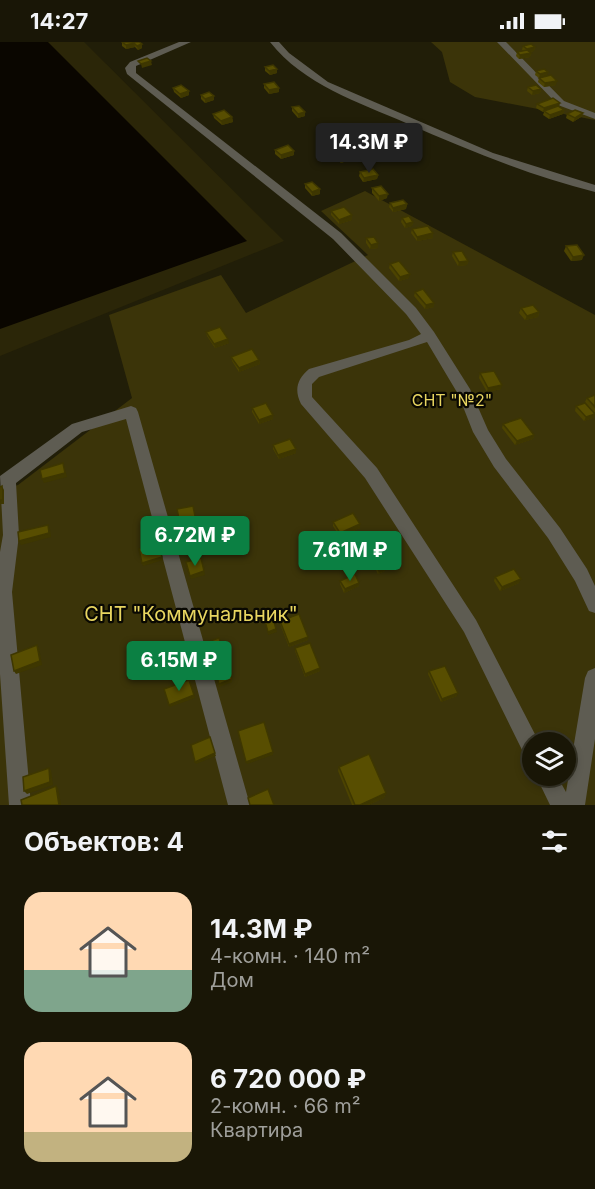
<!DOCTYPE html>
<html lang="ru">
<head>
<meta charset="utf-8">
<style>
	:root { --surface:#191606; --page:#262314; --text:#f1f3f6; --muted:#9f9f9b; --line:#373528; --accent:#0b8043 }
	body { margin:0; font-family:Inter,sans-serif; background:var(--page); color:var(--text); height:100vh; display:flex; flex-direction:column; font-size:22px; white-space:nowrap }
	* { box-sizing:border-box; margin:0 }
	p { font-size:20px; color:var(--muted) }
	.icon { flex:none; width:33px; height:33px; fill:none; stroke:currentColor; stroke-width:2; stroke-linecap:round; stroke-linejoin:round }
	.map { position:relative; height:763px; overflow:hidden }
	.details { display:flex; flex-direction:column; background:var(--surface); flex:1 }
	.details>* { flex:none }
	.buttons { position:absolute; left:522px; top:690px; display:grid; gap:12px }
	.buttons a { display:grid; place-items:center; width:54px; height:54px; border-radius:50%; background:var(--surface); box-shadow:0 3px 9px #0003,0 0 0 2px var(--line); font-size:30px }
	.price { position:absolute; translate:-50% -51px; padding:0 14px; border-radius:6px; background:var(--accent); color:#fff; font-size:20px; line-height:39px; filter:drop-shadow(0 2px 3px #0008) }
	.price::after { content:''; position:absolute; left:50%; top:36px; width:18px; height:14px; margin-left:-9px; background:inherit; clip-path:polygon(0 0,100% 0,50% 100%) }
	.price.active { background:#222; color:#fff }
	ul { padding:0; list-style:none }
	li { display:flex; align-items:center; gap:18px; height:150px; padding:0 24px }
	li span { display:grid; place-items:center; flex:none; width:168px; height:120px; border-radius:18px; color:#555 }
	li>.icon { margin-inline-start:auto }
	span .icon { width:72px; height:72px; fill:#fffc; stroke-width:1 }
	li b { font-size:26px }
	h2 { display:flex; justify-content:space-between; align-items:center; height:72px; padding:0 24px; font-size:26px }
	.status { display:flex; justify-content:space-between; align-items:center; height:42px; padding:0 30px; background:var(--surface); direction:ltr }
	.status svg { height:16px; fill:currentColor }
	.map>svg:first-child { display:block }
	.built { fill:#2b2608 }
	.green { fill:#3b3409; fill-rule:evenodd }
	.water { fill:#0a0600 }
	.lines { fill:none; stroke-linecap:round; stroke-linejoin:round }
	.minor { fill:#5e5c52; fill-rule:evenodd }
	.wall { fill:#4c4301 }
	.shaded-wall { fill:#3e3701 }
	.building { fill:#584e01; stroke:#3e3701; stroke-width:1.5 }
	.labels { text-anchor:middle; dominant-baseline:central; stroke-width:4.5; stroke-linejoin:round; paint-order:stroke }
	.park-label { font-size:16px; fill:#e8d560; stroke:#090802 }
	.near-park-label { font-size:20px; fill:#e8d560; stroke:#090802 }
</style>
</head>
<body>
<div class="status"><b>14:27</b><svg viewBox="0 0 49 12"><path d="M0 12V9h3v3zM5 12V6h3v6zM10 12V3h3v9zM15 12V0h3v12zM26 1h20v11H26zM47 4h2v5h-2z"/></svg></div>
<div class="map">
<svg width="595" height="763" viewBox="0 0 595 763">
	<rect width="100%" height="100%" fill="#211e08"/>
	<path class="built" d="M0,0H84L284,199L0,314Z"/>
	<g class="green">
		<path d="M431,0H595V78L475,55L450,40L442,10Z"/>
		<path d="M365,149L595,273V763H0V448L18,443L132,356L109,273L221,233L246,271L368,213L321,169ZM532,700H566V734H532Z"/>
	</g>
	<path class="water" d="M0,0H48L247,199L0,287Z"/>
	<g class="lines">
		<g class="minor">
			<path d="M179,0H191L136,24V31L341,191L416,266L434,290L470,347L488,388L506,417L560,486L587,527L595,544V571L589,569L575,539L548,496L494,425L473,390L458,352L427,300L319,335L312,342V355L377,426L476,578L539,700H532V717L525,714L464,590L365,436L301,362C294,348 297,337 309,327L409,298L421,292L406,272L333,197L127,32L125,26L130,20Z"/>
			<path d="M270,0H279L289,11L328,40L493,111L595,143V150C530,134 468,108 406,81C358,60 304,43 270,0Z"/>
			<path d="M497,0H506L564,59L595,71V77L558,63Z"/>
			<path d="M131,364L136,366L138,370L250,763H228L126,377L82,390L16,441L19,493L12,550L31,763H9L0,632V510L3,493L0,434L72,382Z"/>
			<path d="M595,626V697L585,763H550L536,734H557L566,750L585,636L588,629Z"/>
		</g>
	</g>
	<g class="wall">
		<path d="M122,0L142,2V6L138,8L135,5L126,7L122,4Z"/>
		<path d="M523,4L535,5L534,9L530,10L531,11L530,15L519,17L516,14L517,10L524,9L522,8Z"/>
		<path d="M265,25L277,27V31L270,33L265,29Z"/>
		<path d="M536,29L547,34L556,43L544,45L538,40L539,36L535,33Z"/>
		<path d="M264,42L279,50L269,52L264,46Z"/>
		<path d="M528,45L541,47L540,51L532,53L527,49Z"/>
		<path d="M173,46L189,53L181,56L174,50Z"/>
		<path d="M201,53L214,58L205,61L201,57Z"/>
		<path d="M537,62L559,64L564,68L563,72L549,77L543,73L544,70H543L536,66Z"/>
		<path d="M292,65L305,70V74L298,76L292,69Z"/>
		<path d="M583,71L581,75L573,80L566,76L567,72Z"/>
		<path d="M213,72L232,75L233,80L222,83L214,76Z"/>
		<path d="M317,92L331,100L323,102L316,96Z"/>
		<path d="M275,108L294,109V113L281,117L275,112Z"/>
		<path d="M335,111L350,118L341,121L334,115Z"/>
		<path d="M360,130L378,133L377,137L363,140L359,134Z"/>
		<path d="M305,142L320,147V152L312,154L305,146Z"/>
		<path d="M372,146L387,156L379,159L372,151Z"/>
		<path d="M390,161L407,162L406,167L393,170L389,165Z"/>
		<path d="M331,169L352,173V178L339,182L331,173Z"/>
		<path d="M402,176L413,180L412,184L405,186L401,180Z"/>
		<path d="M412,187L433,191V196L417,199L411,191Z"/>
		<path d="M366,196L378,206L370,207L366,201Z"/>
		<path d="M566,204L582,218L571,219L564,209Z"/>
		<path d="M453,210L468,219L467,223L458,224L452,214Z"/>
		<path d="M390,222L409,236L399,239L389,226Z"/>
		<path d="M415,250L434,265L425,267L414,254Z"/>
		<path d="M521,266L539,270L538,275L525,278L519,271Z"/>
		<path d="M206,290L229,301L215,306L207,294Z"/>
		<path d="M231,315L259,318L260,322L239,330L232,319Z"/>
		<path d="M480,331L501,347L487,350L479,336Z"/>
		<path d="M595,353V370L594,371L585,360L587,356Z"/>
		<path d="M576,364L595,372L593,376L584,379L575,369Z"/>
		<path d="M252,366L273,377L259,382L252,370Z"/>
		<path d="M503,382L534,393L533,397L515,403L502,386Z"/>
		<path d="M273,403L296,411L279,417L273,407Z"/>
		<path d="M333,480L360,482V486L340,495L333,484Z"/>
		<path d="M374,521L385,529L378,532L374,524Z"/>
		<path d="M495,535L519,541L500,549L494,539Z"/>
		<path d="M340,539L359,544L344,551L340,542Z"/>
		<path d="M280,579L308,598L289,605L280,582Z"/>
		<path d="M295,606L320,629L305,635L295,609Z"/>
		<path d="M429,629L457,654L441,660L428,632Z"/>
		<path d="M339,725L386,751L384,756L368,763H352L338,729Z"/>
	</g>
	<g class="shaded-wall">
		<path d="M134,1L135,5L126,7V3Z"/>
		<path d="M142,2V6L138,8L137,4Z"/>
		<path d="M535,5L534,9L526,11L527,7Z"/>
		<path d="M531,11L530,15L519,17L520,13Z"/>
		<path d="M151,19L152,23L142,26L141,22Z"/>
		<path d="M277,27V31L270,33L269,29Z"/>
		<path d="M548,30L547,34L539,36L540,32Z"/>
		<path d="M557,39L556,43L544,45L545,41Z"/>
		<path d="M279,46V50L269,52V48Z"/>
		<path d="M541,47L540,51L532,53L533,49Z"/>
		<path d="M189,49V53L181,56L180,52Z"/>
		<path d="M214,54V58L205,61V57Z"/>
		<path d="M560,61L559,65L543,70L544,66Z"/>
		<path d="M564,68L563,72L549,77L550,73Z"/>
		<path d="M305,70V74L298,76V72Z"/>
		<path d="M583,71L581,75L573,80L575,76Z"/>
		<path d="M232,75L233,80L222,83L221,79Z"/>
		<path d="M332,96L331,100L323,102V98Z"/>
		<path d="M294,109V113L281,117V113Z"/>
		<path d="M350,114V118L341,121V117Z"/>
		<path d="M378,133L377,137L363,140L364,136Z"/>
		<path d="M320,147V152L312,154V150Z"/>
		<path d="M388,152L387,156L379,159V154Z"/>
		<path d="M407,162L406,167L393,170V166Z"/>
		<path d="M352,173V178L339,182V178Z"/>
		<path d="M413,180L412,184L405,186L406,182Z"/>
		<path d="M433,191V196L417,199V195Z"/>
		<path d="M378,201V206L370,207L371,203Z"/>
		<path d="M584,213L582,218L571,219L573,215Z"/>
		<path d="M468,219L467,223L458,224L459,220Z"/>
		<path d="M410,232L409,236L399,239L400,235Z"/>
		<path d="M434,261V265L425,267L426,263Z"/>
		<path d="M539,270L538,275L525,278L527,274Z"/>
		<path d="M228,297L229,301L215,306L214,302Z"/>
		<path d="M259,318L260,322L239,330V326Z"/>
		<path d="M502,343L501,347L487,350L488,346Z"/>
		<path d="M595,372L593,376L584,379L586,375Z"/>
		<path d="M273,373V377L259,382V378Z"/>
		<path d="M534,393L533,397L515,403L517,399Z"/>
		<path d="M296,407V411L279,417L278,413Z"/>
		<path d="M63,421L67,435L44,441L42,437Z"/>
		<path d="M2,444L4,448V462H0Z"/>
		<path d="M196,479L197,483L180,486V482Z"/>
		<path d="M360,482V486L340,495V491Z"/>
		<path d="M48,483L50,487L51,495L21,503L19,499Z"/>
		<path d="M162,515L163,518L143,524L142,521Z"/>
		<path d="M386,526L385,529L378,532L379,529Z"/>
		<path d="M204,529L205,533L191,537L190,534Z"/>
		<path d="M521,537L519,541L500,549L502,545Z"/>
		<path d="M359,541V544L344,551L345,547Z"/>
		<path d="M276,587L277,590L268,593V590Z"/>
		<path d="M308,595V598L289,605V602Z"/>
		<path d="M37,603L39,606L42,623L16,632L14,629Z"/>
		<path d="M320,626V629L305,635V632Z"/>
		<path d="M232,637V640L219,645V642Z"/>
		<path d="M458,651L457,654L441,660L442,657Z"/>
		<path d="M194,653L195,656L170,665L169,663Z"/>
		<path d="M273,710V713L247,722L246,720Z"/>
		<path d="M215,711L216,714L196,722L195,720Z"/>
		<path d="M49,726L51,728L53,743L27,752L24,749Z"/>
		<path d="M56,744L58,746L61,763H59Z"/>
		<path d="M386,751L384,756L368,763H360Z"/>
	</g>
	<g class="building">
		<path d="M122,0H139L142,2L137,4L134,1L126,3Z"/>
		<path d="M531,2L535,5L527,7L523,4Z"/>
		<path d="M527,8L531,11L520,13L517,10Z"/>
		<path d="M147,16L151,19L141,22L138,19Z"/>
		<path d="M273,23L277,27L269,29L265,25Z"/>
		<path d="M544,27L548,30L540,32L536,29Z"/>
		<path d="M551,33L557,39L545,41L539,36Z"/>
		<path d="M274,40L279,46L269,48L264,42Z"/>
		<path d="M181,43L189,49L180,52L173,46Z"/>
		<path d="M536,43L541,47L533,49L528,45Z"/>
		<path d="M209,50L214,54L205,57L201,53Z"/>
		<path d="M553,56L560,61L544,66L537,62Z"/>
		<path d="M299,64L305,70L298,72L292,65Z"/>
		<path d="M558,64L564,68L550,73L544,69Z"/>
		<path d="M224,68L232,75L221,79L213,72Z"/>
		<path d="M575,68L583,71L575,76L567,72Z"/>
		<path d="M325,89L332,96L323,98L317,92Z"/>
		<path d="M288,103L294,109L281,113L275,108Z"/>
		<path d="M344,108L350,114L341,117L335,111Z"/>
		<path d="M373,127L378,133L364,136L360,130Z"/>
		<path d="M312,140L320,147L312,150L305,142Z"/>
		<path d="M381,144L388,152L379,154L372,146Z"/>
		<path d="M403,158L407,162L393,166L390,161Z"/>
		<path d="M344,165L352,173L339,178L331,169Z"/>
		<path d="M409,174L413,180L406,182L402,176Z"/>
		<path d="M428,184L433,191L417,195L412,187Z"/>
		<path d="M374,195L378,201L371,203L366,196Z"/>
		<path d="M577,203L584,213L573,215L566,204Z"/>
		<path d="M462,209L468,219L459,220L453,210Z"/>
		<path d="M399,219L410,232L400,235L390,222Z"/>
		<path d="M423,247L434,261L426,263L415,250Z"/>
		<path d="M533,263L539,270L527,274L521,266Z"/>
		<path d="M220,285L228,297L214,302L206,290Z"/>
		<path d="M252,307L259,318L239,326L231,315Z"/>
		<path d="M494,329L502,343L488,346L480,331Z"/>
		<path d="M595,353V365L587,356Z"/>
		<path d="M266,361L273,373L259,378L252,366Z"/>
		<path d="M585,361L595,372L586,375L576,364Z"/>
		<path d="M521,376L534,393L517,399L503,382Z"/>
		<path d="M290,397L296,407L278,413L273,403Z"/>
		<path d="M63,421L65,431L42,437L40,428Z"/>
		<path d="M2,444V458H0V445Z"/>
		<path d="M193,464L196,479L180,482L177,467Z"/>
		<path d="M353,471L360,482L340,491L333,480Z"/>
		<path d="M48,483L49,491L19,499L18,490Z"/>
		<path d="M158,500L162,515L142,521L139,507Z"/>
		<path d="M201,516L204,529L190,534L186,520Z"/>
		<path d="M381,518L386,526L379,529L374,521Z"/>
		<path d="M514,527L521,537L502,545L495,535Z"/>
		<path d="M355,532L359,541L345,547L340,539Z"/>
		<path d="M299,572L308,595L289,602L280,579Z"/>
		<path d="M273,576L276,587L268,590L265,579Z"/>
		<path d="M219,596L232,637L219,642L207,600Z"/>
		<path d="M310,601L320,626L305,632L295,606Z"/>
		<path d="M37,603L40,619L14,629L11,613Z"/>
		<path d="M445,624L458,651L442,657L429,629Z"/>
		<path d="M189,638L194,653L169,663L164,647Z"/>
		<path d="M264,680L273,710L246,720L238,689Z"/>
		<path d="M210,695L215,711L195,720L191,703Z"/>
		<path d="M369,712L386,751L360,763H355L339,725Z"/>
		<path d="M49,726L50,740L24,749L23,735Z"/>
		<path d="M56,744L59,763H22L21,758Z"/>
		<path d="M268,747L274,763H250L248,756Z"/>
	</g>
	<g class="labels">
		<g class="park-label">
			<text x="452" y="358">СНТ "№2"</text>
		</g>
		<g class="near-park-label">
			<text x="191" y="572">СНТ "Коммунальник"</text>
		</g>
	</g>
</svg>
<div class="buttons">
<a><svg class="icon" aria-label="layers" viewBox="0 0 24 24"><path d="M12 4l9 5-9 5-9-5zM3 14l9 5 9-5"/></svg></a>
</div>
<b class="price active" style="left:369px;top:132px">14.3M ₽</b>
<b class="price" style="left:195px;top:525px">6.72M ₽</b>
<b class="price" style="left:350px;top:540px">7.61M ₽</b>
<b class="price" style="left:179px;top:650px">6.15M ₽</b>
</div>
<section class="details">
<h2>Объектов: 4<svg class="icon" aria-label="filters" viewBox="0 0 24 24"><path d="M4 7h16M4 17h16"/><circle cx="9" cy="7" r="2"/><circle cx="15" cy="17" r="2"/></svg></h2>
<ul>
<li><span style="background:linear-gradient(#ffd9b3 65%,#7fa58c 0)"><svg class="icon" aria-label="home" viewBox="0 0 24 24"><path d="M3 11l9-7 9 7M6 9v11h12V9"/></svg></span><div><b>14.3M ₽</b><p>4-комн. · 140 m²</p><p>Дом</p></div></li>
<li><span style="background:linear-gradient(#ffd9b3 75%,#c2b280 0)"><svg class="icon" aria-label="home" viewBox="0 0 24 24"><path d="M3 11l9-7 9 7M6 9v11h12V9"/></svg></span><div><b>6 720 000 ₽</b><p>2-комн. · 66 m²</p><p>Квартира</p></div></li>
</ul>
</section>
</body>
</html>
